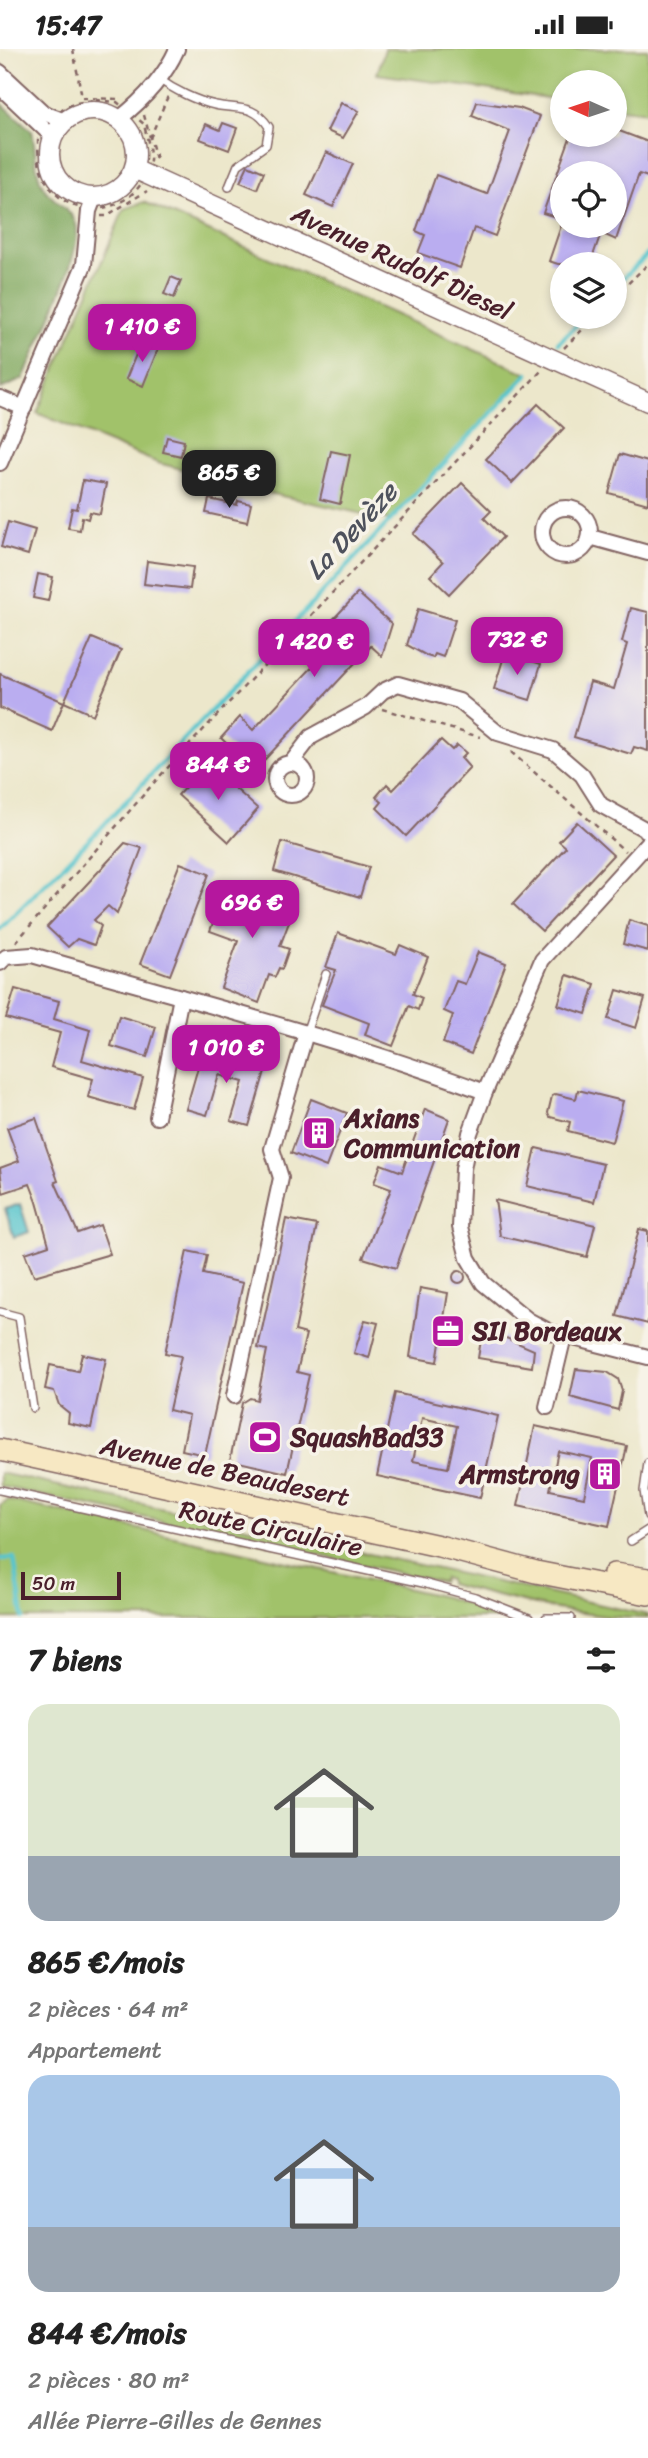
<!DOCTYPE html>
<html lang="fr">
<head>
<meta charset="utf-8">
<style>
	:root { --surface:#fff; --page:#f6f6f6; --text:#222; --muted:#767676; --accent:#b5179e }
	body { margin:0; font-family:Sriracha,sans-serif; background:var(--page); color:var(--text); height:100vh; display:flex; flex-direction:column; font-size:26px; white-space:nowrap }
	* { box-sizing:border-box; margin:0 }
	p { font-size:23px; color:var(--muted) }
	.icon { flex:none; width:38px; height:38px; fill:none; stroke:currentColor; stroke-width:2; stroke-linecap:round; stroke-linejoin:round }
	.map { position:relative; height:1569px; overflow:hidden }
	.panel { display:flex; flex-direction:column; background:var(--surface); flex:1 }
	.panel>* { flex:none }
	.needle { width:46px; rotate:273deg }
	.tools { position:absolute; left:550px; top:21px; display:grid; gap:14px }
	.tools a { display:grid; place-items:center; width:77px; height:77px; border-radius:50%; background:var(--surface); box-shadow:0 4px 10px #0003; font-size:35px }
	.scale { position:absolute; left:21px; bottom:18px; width:100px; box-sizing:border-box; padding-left:7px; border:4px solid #4a1f2b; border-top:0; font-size:19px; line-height:24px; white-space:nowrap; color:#4a1f2b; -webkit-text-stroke:5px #f7f3e8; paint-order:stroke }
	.price { position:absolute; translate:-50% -60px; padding:0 16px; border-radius:14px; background:var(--accent); color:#fff; font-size:23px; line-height:46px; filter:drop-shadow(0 2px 4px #0008) }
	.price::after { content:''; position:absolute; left:50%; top:42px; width:21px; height:16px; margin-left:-10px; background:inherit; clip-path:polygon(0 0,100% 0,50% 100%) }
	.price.current { background:#222; color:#fff }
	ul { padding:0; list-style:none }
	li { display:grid; align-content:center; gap:14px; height:371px; padding:0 28px }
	li span { display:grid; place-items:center; height:217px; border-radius:21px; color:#555 }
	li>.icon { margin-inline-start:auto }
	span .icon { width:126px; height:126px; fill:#fffc; stroke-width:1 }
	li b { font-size:30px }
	h2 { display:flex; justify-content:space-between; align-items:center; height:84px; padding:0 28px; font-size:30px }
	.status { display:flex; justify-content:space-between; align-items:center; height:49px; padding:0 35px; background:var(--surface); direction:ltr }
	.status svg { height:19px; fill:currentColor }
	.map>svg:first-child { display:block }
	.green { fill:#a1c26b; stroke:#76704b; stroke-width:2 }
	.forest { fill:#80a85f; stroke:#656445; stroke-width:2 }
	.water { fill:#57c5cd; stroke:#50727c; stroke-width:2 }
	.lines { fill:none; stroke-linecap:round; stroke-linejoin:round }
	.stream { stroke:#57c5cd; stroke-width:4.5 }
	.building { fill:#baadf0; fill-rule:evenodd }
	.service-casing { stroke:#836563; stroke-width:10 }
	.minor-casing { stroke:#836563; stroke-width:18 }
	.tertiary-casing { stroke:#836563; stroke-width:21 }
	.secondary-casing { stroke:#836563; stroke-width:24 }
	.path { stroke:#836563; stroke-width:2.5; stroke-dasharray:5 5; stroke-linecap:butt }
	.service { stroke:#fff; stroke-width:7 }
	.minor { stroke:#fff; stroke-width:14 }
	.tertiary { stroke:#fff; stroke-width:18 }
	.secondary { stroke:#f7e8c3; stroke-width:21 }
	.labels { text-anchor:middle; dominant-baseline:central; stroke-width:7; stroke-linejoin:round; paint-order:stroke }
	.street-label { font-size:26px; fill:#4a1f2b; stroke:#f7f3e8 }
	.poi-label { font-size:26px; font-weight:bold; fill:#4a1f2b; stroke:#f7f3e8; text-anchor:start }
	.water-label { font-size:28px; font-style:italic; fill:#4e515c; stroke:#f7f3e8 }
</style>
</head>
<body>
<div class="status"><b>15:47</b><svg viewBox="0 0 49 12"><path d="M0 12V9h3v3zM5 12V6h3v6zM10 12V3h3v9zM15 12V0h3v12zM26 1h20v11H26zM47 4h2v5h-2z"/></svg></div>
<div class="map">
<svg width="648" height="1569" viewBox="0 0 648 1569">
	<rect width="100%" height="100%" fill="#f7f3e8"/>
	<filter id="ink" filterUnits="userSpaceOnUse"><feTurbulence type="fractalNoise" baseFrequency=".0143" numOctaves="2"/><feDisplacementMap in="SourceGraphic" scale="14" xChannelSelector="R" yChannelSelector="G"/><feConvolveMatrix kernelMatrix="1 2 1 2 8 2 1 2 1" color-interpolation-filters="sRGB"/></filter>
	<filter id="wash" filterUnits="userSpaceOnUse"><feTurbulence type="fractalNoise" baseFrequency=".00686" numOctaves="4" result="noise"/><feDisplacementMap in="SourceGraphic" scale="28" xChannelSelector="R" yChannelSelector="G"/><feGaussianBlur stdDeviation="1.57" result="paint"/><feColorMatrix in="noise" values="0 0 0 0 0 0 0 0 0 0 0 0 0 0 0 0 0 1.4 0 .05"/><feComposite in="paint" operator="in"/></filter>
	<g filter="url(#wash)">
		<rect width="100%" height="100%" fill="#ece7cb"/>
		<g class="green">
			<path d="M385,0H648V63L614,59V33H562V51L377,25Z"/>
			<path d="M144,153L528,325L390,471L214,432V428L158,414L37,364L124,160Z"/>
			<path d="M0,1424L648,1566V1569C580,1569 515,1552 449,1535V1531L444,1529L442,1533L17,1441L0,1437Z"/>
			<path d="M8,1451L445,1548L509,1569H0V1456Z"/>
		</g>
		<path class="forest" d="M0,53L32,82C37,102 33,121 44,139C53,153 71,159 76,175C84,205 36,298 23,330L1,340Z"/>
		<path class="water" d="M20,1155L29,1183L14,1188L5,1160Z"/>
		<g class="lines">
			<g class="stream">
				<path d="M614,238L648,205"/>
				<path d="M558,294L585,268"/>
				<path d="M0,880L100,780L528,325"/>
				<path d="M0,1510L14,1509L23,1569"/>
			</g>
		</g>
		<g id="blocks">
			<g class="building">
				<path d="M477,53L519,59L540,67L495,187L474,179L460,219L418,204L425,186L416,182L436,126L487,145L510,82L472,67Z"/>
				<path d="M341,54L359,62L343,89L327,82Z"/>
				<path d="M223,74L237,79L229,101L200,90L206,75L220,81Z"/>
				<path d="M614,80L648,93V128L639,125L616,191L601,184L590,215H558L549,212L561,177H614V124H562V170L543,164L571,86H614Z"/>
				<path d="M326,103L353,115L333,158L306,146Z"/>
				<path d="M248,116L264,123L257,140L240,133Z"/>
				<path d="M171,228L181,232L174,249L164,245Z"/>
				<path d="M141,293L158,300L143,337L126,330Z"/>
				<path d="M538,355L564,379L512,434L486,410Z"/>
				<path d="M167,388L184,392L181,407L163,403Z"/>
				<path d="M331,402L350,406L340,455L320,450Z"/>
				<path d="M620,405L648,413V455L609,444Z"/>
				<path d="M83,431L106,435L100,465L90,463L88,470L82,468L80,481L68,479L72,459L77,460Z"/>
				<path d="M462,434L491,462L484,469L503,488L449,545L430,527L443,513L413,485Z"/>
				<path d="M209,450L237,456L238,452L251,455L247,473L206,464Z"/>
				<path d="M8,473L35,481L28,506L1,498Z"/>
				<path d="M147,512L193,518L190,540L144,535Z"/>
				<path d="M38,525L53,528L48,552L33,549Z"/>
				<path d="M358,544L392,575L382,607L371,597L254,722L221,689L240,668L253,681L319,611L306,599Z"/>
				<path d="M631,559L648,563V702L634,698L631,705L574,688L590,633L614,640L627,595L622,593Z"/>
				<path d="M418,560L455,571L443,608L435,605L433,609L427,607L407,596Z"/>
				<path d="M92,589L121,601L93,666L64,653Z"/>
				<path d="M505,604L541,615L530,651L494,640Z"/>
				<path d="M0,625L64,653L52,682L0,659Z"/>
				<path d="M441,691L452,701L457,696L466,704L461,709L470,719L406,787L377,759L382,753L376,748L387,735L393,741Z"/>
				<path d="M207,714L258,760L229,793L178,746Z"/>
				<path d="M577,773L613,806L542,882L513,855L566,798L559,792Z"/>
				<path d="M282,793L369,818L360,848L274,822Z"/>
				<path d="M125,794L142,799L117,865L108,857L94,871L101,877L94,896L77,890L68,898L47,878Z"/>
				<path d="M180,814L209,825L170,926L140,915Z"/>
				<path d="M227,836L294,860L280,897L289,900L282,920L279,919L275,928L269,926L259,954L221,939L238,892L210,882Z"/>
				<path d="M629,871L648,877V902L623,895Z"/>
				<path d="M338,884L396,905L400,896L428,908L413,945L422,949L418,961L409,957L393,997L365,986L369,974L322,956L336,921L326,918Z"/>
				<path d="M478,903L506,914L471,1005L443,994L453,966L444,962L456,932L465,935Z"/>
				<path d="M567,926L595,935L586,965L558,956Z"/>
				<path d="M15,940L59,952L54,970L90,981L82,1011L143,1029L134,1061L88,1048L93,1030L51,1018L60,984L6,969Z"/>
				<path d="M617,941L645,949L636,979L608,970Z"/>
				<path d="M119,967L156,978L147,1008L111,997Z"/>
				<circle cx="189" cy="990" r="6"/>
				<path d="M203,1001L266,1019L249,1077L231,1072L243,1033L219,1026L207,1066L186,1060Z"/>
				<path d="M578,1041L623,1052L612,1093L568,1082L570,1073L550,1068L548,1064L552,1047L556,1045L576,1050Z"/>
				<path d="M311,1050L347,1064L326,1118L291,1104Z"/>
				<path d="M425,1060L449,1070L396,1219L363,1209L391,1140L374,1134L381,1115L402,1123Z"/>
				<path d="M36,1069L58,1132L55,1133L78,1184L100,1176L110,1205L34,1227L25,1204L49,1196L37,1153L30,1135L3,1144L0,1119L19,1112L7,1079Z"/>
				<path d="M536,1099L603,1115L594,1153L527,1137Z"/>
				<path d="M495,1151L595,1176L587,1208L500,1187Z"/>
				<path d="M286,1170L317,1176L295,1282L306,1285L297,1323L309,1326L287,1424L230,1411L242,1354L250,1349L257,1351L267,1301L258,1299Z"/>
				<path d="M639,1180L648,1182V1275L617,1267Z"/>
				<path d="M187,1202L207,1206L203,1225L243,1234L205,1406L182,1401L189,1366L169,1361L181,1307L165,1304Z"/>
				<circle cx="459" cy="1228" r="6"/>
				<path d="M420,1239L448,1244L437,1313L410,1308Z"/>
				<path d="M365,1271L378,1274L369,1309L354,1304Z"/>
				<path d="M483,1279L534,1301L532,1318L478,1309Z"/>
				<path d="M82,1305L106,1310L91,1379L68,1374L69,1364L59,1356L54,1342L45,1340L50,1316L78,1322Z"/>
				<path d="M576,1320L607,1323L618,1330L622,1342L618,1361L570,1348Z"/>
				<path d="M395,1344L498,1367L480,1449L377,1427ZM422,1369L457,1377L448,1419L413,1412Z"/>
				<path d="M535,1377L627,1397L609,1477L518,1457ZM558,1402L592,1409L584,1448L550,1441Z"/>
			</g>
		</g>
	</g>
	<g filter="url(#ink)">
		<use href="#blocks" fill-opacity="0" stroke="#836563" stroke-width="2"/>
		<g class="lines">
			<g class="service-casing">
				<g id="service">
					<path d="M159,30C174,41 196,52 215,56C238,61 253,54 269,78L266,96L238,116L229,138"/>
					<path d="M306,984L326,925"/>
					<path d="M0,1263L19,1268L33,1359"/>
					<path d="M648,1414L644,1442L648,1467"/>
					<path d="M0,1441L423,1534L475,1548L529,1569"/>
					<path d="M631,1492L648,1481"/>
					<path d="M546,1569H571"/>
				</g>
			</g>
			<g class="minor-casing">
				<g id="minor">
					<path d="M0,23L44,64L65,72"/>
					<path d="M0,38L53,88"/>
					<path d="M119,70C142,52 165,27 177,0"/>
					<path d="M0,349L24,359"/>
					<path d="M0,414L84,216L89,162L94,149"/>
					<circle cx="566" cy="483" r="24"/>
					<path d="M590,488L648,504"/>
					<circle cx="291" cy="730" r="16"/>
					<path d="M291,714L311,688L366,658L383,642L398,635L459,652L498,684L553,701L582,726L601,756L648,782"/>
					<path d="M648,794L542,911L485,1043L470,1084L463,1120L460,1178L468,1209L483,1234L528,1271L550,1283L648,1308"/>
					<path d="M0,914L6,908L32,906C183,950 337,988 485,1043"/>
					<path d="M157,1068L181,948"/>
					<path d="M234,1347L281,1129L272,1100L306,984"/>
					<path d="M547,1358L564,1287"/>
				</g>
			</g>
			<g class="tertiary-casing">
				<g id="tertiary">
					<circle cx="93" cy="105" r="43"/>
					<path d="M134,120L648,353"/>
				</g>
			</g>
			<g class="secondary-casing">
				<g id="secondary">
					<path d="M0,1401L439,1497L536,1523L648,1545"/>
					<path d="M614,1525L648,1530"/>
				</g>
			</g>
			<g class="path">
				<path d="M73,0L82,49"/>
				<path d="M82,49L122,50"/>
				<path d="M96,51L117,53L144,75C146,86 151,101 150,112C147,130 138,142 124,151C92,170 54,158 41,121C38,111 38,98 38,88C59,63 61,54 96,51Z"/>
				<path d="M144,66L157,114"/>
				<path d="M150,89L168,47"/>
				<path d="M101,167H106L147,142"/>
				<path d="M614,248L648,215"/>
				<path d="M564,299L595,268"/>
				<path d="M382,660L480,688"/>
				<path d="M511,703L625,802"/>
				<path d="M16,893L159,728L542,321"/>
			</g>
			<use href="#service" class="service"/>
			<use href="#minor" class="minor"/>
			<use href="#tertiary" class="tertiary"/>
			<use href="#secondary" class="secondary"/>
		</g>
	</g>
	<defs>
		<g id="building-square" transform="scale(1.75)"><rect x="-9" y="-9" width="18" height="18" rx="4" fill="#b5179e" stroke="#f7f3e8"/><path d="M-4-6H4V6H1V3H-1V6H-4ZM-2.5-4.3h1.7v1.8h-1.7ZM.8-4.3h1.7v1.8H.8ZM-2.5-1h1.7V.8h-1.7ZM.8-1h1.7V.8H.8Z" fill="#fff"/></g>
		<g id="office-square" transform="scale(1.75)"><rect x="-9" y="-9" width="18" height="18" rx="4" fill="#b5179e" stroke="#f7f3e8"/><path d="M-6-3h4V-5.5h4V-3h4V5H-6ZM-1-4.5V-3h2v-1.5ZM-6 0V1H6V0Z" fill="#fff"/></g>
		<g id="stadium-square" transform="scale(1.75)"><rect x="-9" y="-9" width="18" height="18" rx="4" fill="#b5179e" stroke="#f7f3e8"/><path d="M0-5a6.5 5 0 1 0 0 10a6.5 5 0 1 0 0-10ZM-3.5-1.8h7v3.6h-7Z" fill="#fff"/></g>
	</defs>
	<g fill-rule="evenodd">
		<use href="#building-square" x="319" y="1084"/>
		<use href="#office-square" x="448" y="1282"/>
		<use href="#stadium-square" x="265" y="1388"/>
		<use href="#building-square" x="605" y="1425"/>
	</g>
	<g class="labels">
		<g class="street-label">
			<text transform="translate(402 213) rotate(25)">Avenue Rudolf Diesel</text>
			<text transform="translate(225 1422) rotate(12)">Avenue de Beaudesert</text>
			<text transform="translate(271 1479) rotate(12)">Route Circulaire</text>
		</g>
		<g class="poi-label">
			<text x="344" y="1069">Axians<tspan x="344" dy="30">Communication</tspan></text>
			<text x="472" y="1282">SII Bordeaux</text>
			<text x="290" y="1388">SquashBad33</text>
			<text x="580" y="1425" text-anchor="end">Armstrong</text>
		</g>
		<g class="water-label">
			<text transform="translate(351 482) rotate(-47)">La Devèze</text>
		</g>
	</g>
</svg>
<div class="tools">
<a><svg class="needle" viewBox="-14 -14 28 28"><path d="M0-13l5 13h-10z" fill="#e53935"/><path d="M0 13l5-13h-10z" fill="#767676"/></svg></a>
<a><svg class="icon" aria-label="locate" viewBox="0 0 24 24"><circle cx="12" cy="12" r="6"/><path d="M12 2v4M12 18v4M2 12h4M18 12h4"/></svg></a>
<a><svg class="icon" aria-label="layers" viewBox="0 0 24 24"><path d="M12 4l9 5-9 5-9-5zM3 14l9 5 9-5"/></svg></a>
</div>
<div class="scale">50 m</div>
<b class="price" style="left:142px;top:315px">1 410 €</b>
<b class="price current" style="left:229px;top:461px">865 €</b>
<b class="price" style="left:517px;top:628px">732 €</b>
<b class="price" style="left:314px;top:630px">1 420 €</b>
<b class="price" style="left:218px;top:753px">844 €</b>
<b class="price" style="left:252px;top:891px">696 €</b>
<b class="price" style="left:226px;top:1036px">1 010 €</b>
</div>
<section class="panel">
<h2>7 biens<svg class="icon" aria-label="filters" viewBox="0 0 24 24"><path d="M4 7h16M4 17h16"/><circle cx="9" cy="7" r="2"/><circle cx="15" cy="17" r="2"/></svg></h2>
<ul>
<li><span style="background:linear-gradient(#dfe7d0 70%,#9aa5b1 0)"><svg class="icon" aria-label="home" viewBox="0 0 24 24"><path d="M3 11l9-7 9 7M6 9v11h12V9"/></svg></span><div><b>865 €/mois</b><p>2 pièces · 64 m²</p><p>Appartement</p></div></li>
<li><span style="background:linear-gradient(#a9c7e8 70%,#9aa5b1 0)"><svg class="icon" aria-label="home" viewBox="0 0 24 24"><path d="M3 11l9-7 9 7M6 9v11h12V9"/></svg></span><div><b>844 €/mois</b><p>2 pièces · 80 m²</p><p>Allée Pierre-Gilles de Gennes</p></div></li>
</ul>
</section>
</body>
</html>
